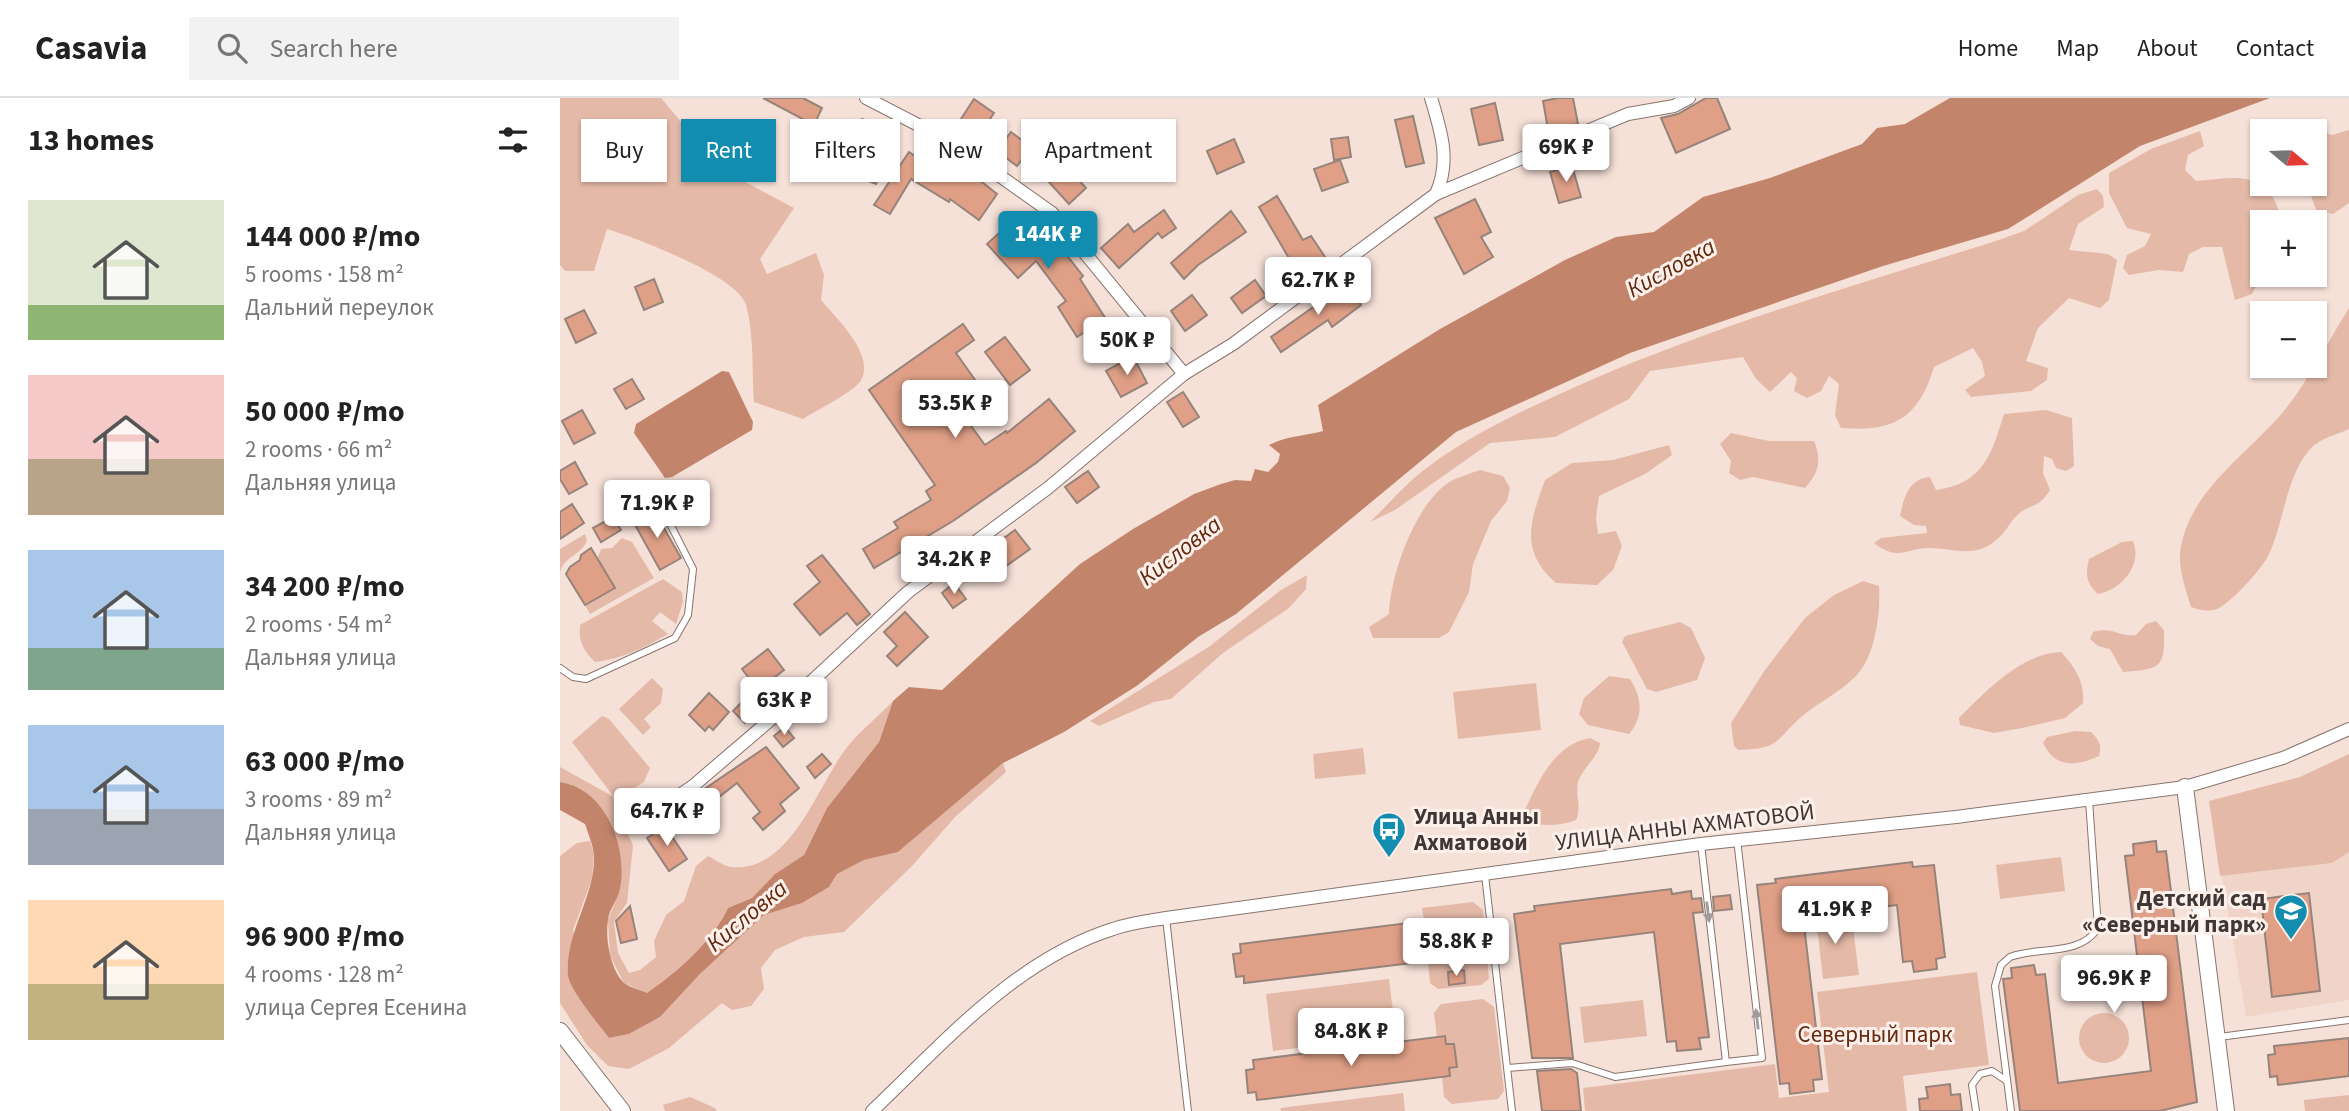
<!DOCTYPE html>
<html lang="en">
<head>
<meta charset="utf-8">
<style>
	:root { --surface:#fff; --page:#f2f2f2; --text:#222; --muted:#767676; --line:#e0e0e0; --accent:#138daf }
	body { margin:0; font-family:"Source Sans 3",sans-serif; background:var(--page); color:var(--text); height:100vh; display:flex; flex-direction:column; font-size:26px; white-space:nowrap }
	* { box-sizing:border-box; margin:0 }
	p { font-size:23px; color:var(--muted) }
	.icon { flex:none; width:38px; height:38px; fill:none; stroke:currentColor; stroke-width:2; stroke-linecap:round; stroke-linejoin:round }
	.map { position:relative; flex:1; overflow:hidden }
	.sheet { display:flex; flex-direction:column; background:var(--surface); width:560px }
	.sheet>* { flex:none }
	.guide { position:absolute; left:21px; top:21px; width:665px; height:63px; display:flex; gap:14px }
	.needle { width:46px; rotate:109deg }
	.fabs { position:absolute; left:1690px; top:21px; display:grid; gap:14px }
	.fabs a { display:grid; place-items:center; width:77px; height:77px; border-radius:0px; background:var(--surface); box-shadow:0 2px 5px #0004; font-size:35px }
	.price { position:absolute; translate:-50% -60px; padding:0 16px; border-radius:7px; background:#fff; color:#222; font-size:23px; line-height:46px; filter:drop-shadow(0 2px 4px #0008) }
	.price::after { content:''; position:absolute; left:50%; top:42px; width:21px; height:16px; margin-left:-10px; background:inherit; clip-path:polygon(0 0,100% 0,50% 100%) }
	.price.active { background:var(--accent); color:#fff }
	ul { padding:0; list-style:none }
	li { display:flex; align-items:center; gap:21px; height:175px; padding:0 28px }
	li span { display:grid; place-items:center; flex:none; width:196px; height:140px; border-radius:0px; color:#555 }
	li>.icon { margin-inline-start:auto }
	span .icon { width:84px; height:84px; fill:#fffc; stroke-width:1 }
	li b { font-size:30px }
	h2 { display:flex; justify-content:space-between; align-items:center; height:84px; padding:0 28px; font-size:30px }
	.chip { padding:0 24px; border-radius:0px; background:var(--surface); box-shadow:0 2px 5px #0004; font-size:24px; line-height:63px }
	.chip.active { background:var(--accent); color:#fff }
	header { display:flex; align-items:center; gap:42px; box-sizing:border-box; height:98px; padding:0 35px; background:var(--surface); border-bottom:2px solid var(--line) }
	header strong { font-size:33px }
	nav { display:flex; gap:38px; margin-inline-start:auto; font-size:24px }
	.search { width:490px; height:63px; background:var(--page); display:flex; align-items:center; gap:18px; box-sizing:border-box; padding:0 24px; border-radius:0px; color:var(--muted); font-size:26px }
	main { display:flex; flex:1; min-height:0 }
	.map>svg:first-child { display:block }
	.built { fill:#f0d4c8 }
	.green { fill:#e4b9a8 }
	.water { fill:#c2856b }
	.building { fill:#e0a087; stroke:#96837b; stroke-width:2 }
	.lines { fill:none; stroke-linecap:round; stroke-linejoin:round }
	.service-casing { stroke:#87746d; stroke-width:8 }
	.minor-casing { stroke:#87746d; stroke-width:14 }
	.tertiary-casing { stroke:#87746d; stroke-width:18 }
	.service { stroke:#fff; stroke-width:6 }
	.minor { stroke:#fff; stroke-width:12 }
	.tertiary { stroke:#fff; stroke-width:16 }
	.oneway { fill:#a09b9a }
	.labels { text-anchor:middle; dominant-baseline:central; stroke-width:6; stroke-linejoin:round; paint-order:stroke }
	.poi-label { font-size:23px; font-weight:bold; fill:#403734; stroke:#fdf0eb; text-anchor:start }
	.street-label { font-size:23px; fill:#403734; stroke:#fdf0eb }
	.park-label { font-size:23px; fill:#642b10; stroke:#fdf0eb }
	.water-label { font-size:24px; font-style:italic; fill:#61280d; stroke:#fdf0eb }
</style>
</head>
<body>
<header>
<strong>Casavia</strong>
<div class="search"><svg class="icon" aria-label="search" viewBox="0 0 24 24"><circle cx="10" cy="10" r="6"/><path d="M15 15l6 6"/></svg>Search here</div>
<nav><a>Home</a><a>Map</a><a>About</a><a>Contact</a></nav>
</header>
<main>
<section class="sheet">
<h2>13 homes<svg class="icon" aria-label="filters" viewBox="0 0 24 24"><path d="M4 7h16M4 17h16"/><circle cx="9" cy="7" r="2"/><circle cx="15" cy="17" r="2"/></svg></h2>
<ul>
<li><span style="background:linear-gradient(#dfe7d0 75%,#8fb573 0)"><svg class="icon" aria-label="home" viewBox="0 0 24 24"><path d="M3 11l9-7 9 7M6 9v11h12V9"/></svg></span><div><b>144 000 ₽/mo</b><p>5 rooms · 158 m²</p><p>Дальний переулок</p></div></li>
<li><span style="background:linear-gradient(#f6c9c9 60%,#b9a48a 0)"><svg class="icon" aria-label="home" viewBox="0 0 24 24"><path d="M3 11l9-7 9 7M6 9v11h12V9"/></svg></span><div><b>50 000 ₽/mo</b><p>2 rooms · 66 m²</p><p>Дальняя улица</p></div></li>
<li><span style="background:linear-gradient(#a9c7e8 70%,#7fa58c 0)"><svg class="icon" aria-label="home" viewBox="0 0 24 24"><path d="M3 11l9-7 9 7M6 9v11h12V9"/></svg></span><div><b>34 200 ₽/mo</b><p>2 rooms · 54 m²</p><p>Дальняя улица</p></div></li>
<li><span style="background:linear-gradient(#a9c7e8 60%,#9aa5b1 0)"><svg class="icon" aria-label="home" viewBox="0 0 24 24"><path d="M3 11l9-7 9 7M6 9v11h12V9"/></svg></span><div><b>63 000 ₽/mo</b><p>3 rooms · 89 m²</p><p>Дальняя улица</p></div></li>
<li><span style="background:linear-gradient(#ffd9b3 60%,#c2b280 0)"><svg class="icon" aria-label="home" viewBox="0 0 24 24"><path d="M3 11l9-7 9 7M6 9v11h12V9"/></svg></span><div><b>96 900 ₽/mo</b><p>4 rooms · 128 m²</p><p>улица Сергея Есенина</p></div></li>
</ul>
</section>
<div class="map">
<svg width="1789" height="1013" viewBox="0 0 1789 1013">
	<rect width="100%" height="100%" fill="#f6e1d8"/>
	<path class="built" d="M1789,656V902L1686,919L1649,703L1740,679Z"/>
	<g class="green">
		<path d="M0,0H101L161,71L234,110L200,161L207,176L256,155L264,177L261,202C277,221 324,265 295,289C280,301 260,310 243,321L194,304C192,275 194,235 186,207C178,178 76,140 47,131L34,173H5L0,167Z"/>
		<path d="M1758,31L1772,37L1789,32V105L1773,116L1756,112L1750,95L1760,69L1755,64L1754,33Z"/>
		<path d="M1640,33L1644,48L1628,57L1625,72L1636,83C1681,79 1710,71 1722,124H1703V175L1692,196L1675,202L1662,149H1643L1629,156L1623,174L1599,172L1569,177L1563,170L1567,157L1585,148L1591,136L1567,130L1549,95V75L1591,51Z"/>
		<path d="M1537,91L1543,98L1544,109L1518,126L1509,152L1548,156L1557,162L1549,202L1540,210L1509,200L1478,230L1466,263L1488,270L1487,282L1471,293L1411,299L1405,292L1425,278L1422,264L1413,250L1374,269C1358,321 1334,334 1281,330L1275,317L1279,286L1269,278L1261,293L1247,300L1234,293L1237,280L1231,274L1210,294L1196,281L1183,259L1090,273L1069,301L995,339L930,345L835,412L810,424C829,406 847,384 868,369C917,332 975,307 1031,282C1162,226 1297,186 1433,144L1464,133L1518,97Z"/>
		<path d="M1789,210V331C1774,338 1758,340 1747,355C1725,384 1724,424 1709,456C1702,471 1672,504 1657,511C1648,514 1639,512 1631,509C1626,493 1619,473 1620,456C1626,395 1687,357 1723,314C1749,282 1767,245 1789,210Z"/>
		<path d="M1486,312L1512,320L1514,368L1506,373L1496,370L1492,361L1484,358L1483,375L1490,392C1480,408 1476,405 1461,414C1451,421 1446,435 1436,442C1414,461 1394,450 1369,450C1346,450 1338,464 1314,445L1321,440L1367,435L1366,428L1354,427L1340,418C1344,400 1348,381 1370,379L1376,392C1424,385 1431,357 1444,316Z"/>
		<path d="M1171,335L1209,343H1254C1262,363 1259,374 1245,390L1193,379L1180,382L1169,375L1171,363L1160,346Z"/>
		<path d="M1109,347L1112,357L1085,376L1039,398L1036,420L1038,436L1056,433L1062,448L1053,472L1037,487L996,485C959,452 970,424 985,382L1012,365L1053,362Z"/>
		<path d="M920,372L943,378L950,390L947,403L931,423L913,466L909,494L889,534L879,540H813L809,529L829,516C830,478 854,411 885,387C894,380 909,376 920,372Z"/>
		<path d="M25,436L27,443C21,457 3,459 0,475V451Z"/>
		<path d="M62,440L72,444L94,480L30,516L25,507L54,490L37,461L41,451L52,450Z"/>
		<path d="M1573,443C1583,467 1561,492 1538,496C1526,485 1525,477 1529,461L1562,444Z"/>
		<path d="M747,477L746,491L729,510L663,555L611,601L594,604L539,628L530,623L650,548L721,492Z"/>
		<path d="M103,481L122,494L123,504L116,526L100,514L92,523L108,536C86,549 62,561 35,564C24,553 18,544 20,527Z"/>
		<path d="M1303,483L1319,488C1321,515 1315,561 1294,580C1278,595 1258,605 1241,619C1213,645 1220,650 1178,652L1174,648L1171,625L1205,572L1245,520L1274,497Z"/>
		<path d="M1596,523L1604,532C1605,570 1601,571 1563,574L1550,551L1538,548L1530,541L1533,534C1552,528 1558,539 1576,537L1586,526Z"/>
		<path d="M1120,524L1131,530L1145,560L1137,582L1096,594L1087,591L1062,544L1065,538Z"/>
		<path d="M1501,554C1515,569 1525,584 1523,605L1505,620L1462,630L1434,635L1400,627L1399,620C1425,594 1462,555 1501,554Z"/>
		<path d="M1049,578L1070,581C1082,600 1084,618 1069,636L1028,627L1019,616L1024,600Z"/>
		<path d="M92,580L103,591L101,605L84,621L91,629L83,637L59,611Z"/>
		<path d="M976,585L981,632L898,641L893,594Z"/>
		<path d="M333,603L319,644L267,710L244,757L215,776L192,800L168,810C152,844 117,873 87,895L64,885L50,858L48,822L60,792L61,764L55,740L10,686L0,684V669L54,699L12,644L42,618L49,621L90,670L84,684L70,693L76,694L74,710L63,726L73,747L67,805L54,824L58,855L69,875L80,872L96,859L94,843L106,817L124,803L136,768L148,758C155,761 164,769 172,769C232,774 257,687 288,648C301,632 319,618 333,603Z"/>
		<path d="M1515,633L1531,634C1539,642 1542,647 1539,658C1515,669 1495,670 1483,645L1487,639Z"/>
		<path d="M1030,640L1040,645C1039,659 1023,669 1018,684C1015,697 1022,709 1016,722C1000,728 979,729 964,723L962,718C977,687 992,647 1030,640Z"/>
		<path d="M803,650L806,676L755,681L753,656Z"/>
		<path d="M1789,656V754L1772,765L1660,778L1649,703L1740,679Z"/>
		<path d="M443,665L446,674L395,719L352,768L284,834L244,839L215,852L201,870L204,891L191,908L172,912L162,905L109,950L69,971L48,968L27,947L0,905V758L17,745L30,743L34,756L32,781L13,832L37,924L49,940L69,936L100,919L140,876L204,817L242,805L269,789L276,776L304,762L338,754Z"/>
		<path d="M1501,759L1505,793L1440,801L1436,767Z"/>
		<path d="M913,804L923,812L929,881L921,887L878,891L870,885L868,863L876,853L884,852L882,830H873L872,822L864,823L862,810Z"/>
		<path d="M1291,814L1299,877L1263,881L1256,819Z"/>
		<path d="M1417,874L1429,967L1343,978L1347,1013H1025L1023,990L1215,966L1219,1000L1269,994L1257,894Z"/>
		<path d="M829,881L836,938L713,953L706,896Z"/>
		<path d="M923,901L934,909L944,993L938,1001L892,1006L884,999L882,979L890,978L889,970L897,968L895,946H886L885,939L877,940L874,915L881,906Z"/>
		<path d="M1083,902L1087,938L1024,945L1020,909Z"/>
		<circle cx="1544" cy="940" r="25"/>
		<path d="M843,995L845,1013H721L720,1010Z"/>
		<path d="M1789,997V1013H1745L1744,1002Z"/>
		<path d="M130,999L155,1010L157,1013H105L103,1007Z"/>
	</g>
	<g class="water">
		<path d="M1390,0H1710L1580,48L1448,131L1323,168L1070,255L896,334L676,516L638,539L578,587L504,634L443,665L338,754L304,762L277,776L269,789L242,805L204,817L140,876L100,919L69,936L49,940C40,928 9,891 8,877C5,834 36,798 34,757C33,747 28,735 25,726L0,712V684C46,691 68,749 60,791C58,802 49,811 48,822C45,840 50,870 63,884C68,889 81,892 87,895C118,873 152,844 168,810L192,800L215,776L244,757L267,710L319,644L333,603L349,589L382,592L520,466L573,431L634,396L661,386L675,382L691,383L695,371L708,374L718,364L720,356L709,347C726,338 744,338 763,333L758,307L880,231L1005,162L1056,139L1094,134L1143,99L1210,80L1302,46L1317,30L1345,26Z"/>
		<path d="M162,273L169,274L193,324L192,332L112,379L105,380L74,335L76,326Z"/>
	</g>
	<g class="building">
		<path d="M203,0H243L262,10L254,27Z"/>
		<path d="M998,0H1013L1018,26L988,31L983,3Z"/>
		<path d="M1146,0H1157L1170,31L1116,55L1101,20L1118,16Z"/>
		<path d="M414,1L434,15L419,37L399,24Z"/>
		<path d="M935,5L943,42L919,47L911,11Z"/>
		<path d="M853,18L864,65L846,69L835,22Z"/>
		<path d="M302,21L336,34L316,86L282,73Z"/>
		<path d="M451,34L471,49L457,68L437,53Z"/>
		<path d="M788,39L791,59L774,62L771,41Z"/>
		<path d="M674,41L684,64L657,76L647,53Z"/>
		<path d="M349,54L368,67L376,56L390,66L393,61L437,96L419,122L390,101L389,104L351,81L330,116L314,107Z"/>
		<path d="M780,62L788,84L762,93L754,71Z"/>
		<path d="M505,67L526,90L509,106L488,83Z"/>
		<path d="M1012,68L1021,99L999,105L990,74Z"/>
		<path d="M717,98L743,142L751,138L767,162L740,179L699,109Z"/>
		<path d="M915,101L931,134L921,139L933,159L904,176L875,120Z"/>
		<path d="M604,112L616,130L602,140L598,135L559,170L541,150L568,126L574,134Z"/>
		<path d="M671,113L686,134L638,167L624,181L611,165Z"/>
		<path d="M461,115L500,158L505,155L523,178L520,181L546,221L517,239L498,209L506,203L476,163L458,180L427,146Z"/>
		<path d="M94,181L103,204L84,212L75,189Z"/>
		<path d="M695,182L706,198L682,215L671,200Z"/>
		<path d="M786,186L801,207L772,229L768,222L721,254L711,239Z"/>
		<path d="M632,197L647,217L625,233L611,213Z"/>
		<path d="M24,212L36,235L16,245L5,221Z"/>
		<path d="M403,226L414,242L396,255L430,303L406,321L425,347L446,333L447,335L489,301L515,333L476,365L393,423L314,470L303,451L338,430L334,424L371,402L366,393L375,387L309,292Z"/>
		<path d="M445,239L470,272L450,287L425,254Z"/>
		<path d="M573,258L587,285L561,299L546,273Z"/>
		<path d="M72,281L84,301L66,311L54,291Z"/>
		<path d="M623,294L639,319L623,329L607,304Z"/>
		<path d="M22,312L35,335L14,346L2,323Z"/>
		<path d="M15,364L27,386L9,396L0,381V373Z"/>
		<path d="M528,373L539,389L517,405L505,389Z"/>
		<path d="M12,406L24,425L0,441V414Z"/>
		<path d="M93,411L121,460L100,472L73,423Z"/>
		<path d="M53,419L61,432L41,444L33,430Z"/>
		<path d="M455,432L470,451L435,476L421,457Z"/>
		<path d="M31,450L55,490L25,507L6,476L10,469L20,462L21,457Z"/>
		<path d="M262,457L310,516L297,527L287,515L260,537L234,506L260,484L247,468Z"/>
		<path d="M394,485L406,501L393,510L382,495Z"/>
		<path d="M345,514L368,539L337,568L327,558L337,548L324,534Z"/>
		<path d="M208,551L224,572L198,592L182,571Z"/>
		<path d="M149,595L169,614L153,632L149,628L145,633L129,617Z"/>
		<path d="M183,603L195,616L185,625L173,613Z"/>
		<path d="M225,629L234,640L223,649L214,638Z"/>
		<path d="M206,649L239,690L220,706L225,713L203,732L193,720L200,714L177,685L150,706L140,694Z"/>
		<path d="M262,656L271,666L255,680L247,669Z"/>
		<path d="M105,728L127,761L109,773L87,740Z"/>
		<path d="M1596,743L1597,754L1606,753L1637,1004L1600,1013H1460L1443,881L1452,880L1451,870L1474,867L1476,877L1485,876L1498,985L1591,973L1565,758L1574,757L1573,746Z"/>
		<path d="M1352,764L1353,769L1374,767L1385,859L1376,861L1377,871L1354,874L1352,863L1343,864L1337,807L1243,818L1262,981L1253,982L1254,993L1230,996L1229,985L1220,986L1197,787L1216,785L1215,781Z"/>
		<path d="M1111,791L1112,796L1131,793L1132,801L1141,800L1143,814L1133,815L1149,939L1139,940L1141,951L1117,953L1116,943L1107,944L1094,834L1000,846L1013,960H972L954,816L975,813L974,808Z"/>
		<path d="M1749,795L1760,893L1712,899L1701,801Z"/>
		<path d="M1170,797L1172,811L1154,813L1153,799Z"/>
		<path d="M70,808L77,841L61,845L56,823Z"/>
		<path d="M872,822L873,830L882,829L885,861L684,885V878L676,879L673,856L681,855L680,846Z"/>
		<path d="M904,872L905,885L889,887L888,874Z"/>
		<path d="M885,938L886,946H894L897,969L889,970L890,978L697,1002L696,994L688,995L686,972L694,971L693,962Z"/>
		<path d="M1789,940V978L1718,987L1717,978L1710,979L1708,957L1715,956L1714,948Z"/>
		<path d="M1011,971L1017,975L1021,1013H982L977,973Z"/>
		<path d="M1390,986L1391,997L1400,996L1402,1013H1360L1359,1001L1368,1000L1366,989Z"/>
	</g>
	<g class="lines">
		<g class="service-casing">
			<g id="service">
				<path d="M0,570L13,579L26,581L115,540L128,517L133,471L97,400"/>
				<path d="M1141,746L1166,964L1202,960L1177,741"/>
				<path d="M925,777L952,1013"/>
				<path d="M606,820L628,1013"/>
				<path d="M1659,939L1789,922"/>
				<path d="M948,970L1012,965L1055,979L1166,964"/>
				<path d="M1416,1013L1412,987L1420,976L1432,973L1447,983"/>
				<path d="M1451,1013L1435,888L1441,867L1450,859C1478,848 1520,859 1538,830L1529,702"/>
			</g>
		</g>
		<g class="minor-casing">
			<g id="minor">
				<path d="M306,0L395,46L492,115L624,276"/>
				<path d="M876,96L1068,16L1114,8L1129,0"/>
				<path d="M92,716L133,688L209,623L348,494L488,390L624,276L673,246L876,96C891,63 881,33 871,0"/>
				<path d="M312,1013C385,944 455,862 553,831C570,825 588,823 606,820L1141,746L1396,719L1625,689L1723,660L1789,631"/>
			</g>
		</g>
		<g class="tertiary-casing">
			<g id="tertiary">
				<path d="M1625,689L1666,1013"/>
				<path d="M0,933L62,1013"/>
			</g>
		</g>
		<use href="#service" class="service"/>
		<use href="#minor" class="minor"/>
		<use href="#tertiary" class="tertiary"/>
	</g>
	<defs><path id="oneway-solid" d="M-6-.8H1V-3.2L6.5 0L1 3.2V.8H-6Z" transform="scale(1.75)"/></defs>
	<g class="oneway">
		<use href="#oneway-solid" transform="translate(1148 814) rotate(83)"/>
		<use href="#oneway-solid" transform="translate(1197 921) rotate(-97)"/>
	</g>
	<defs>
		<g id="bus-pin" transform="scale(1.75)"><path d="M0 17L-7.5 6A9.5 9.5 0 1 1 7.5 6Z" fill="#138daf" stroke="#fdf0eb"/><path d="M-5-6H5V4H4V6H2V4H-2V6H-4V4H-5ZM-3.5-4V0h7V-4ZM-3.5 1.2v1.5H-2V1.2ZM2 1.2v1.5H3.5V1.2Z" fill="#fff"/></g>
		<g id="school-pin" transform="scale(1.75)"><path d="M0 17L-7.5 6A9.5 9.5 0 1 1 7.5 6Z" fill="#138daf" stroke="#fdf0eb"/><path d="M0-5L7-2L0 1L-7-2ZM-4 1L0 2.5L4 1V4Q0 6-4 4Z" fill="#fff"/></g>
	</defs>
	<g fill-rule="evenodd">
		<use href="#bus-pin" x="829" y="731"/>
		<use href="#school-pin" x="1731" y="813"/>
	</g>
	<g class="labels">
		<g class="poi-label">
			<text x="854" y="718">Улица Анны<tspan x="854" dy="26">Ахматовой</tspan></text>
			<text x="1706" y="800" text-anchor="end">Детский сад<tspan x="1706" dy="26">«Северный парк»</tspan></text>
		</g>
		<g class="street-label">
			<text transform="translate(1125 729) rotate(-7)">УЛИЦА АННЫ АХМАТОВОЙ</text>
		</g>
		<g class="park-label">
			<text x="1315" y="936">Северный парк</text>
		</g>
		<g class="water-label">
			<text transform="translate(1111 170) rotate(-29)">Кисловка</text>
			<text transform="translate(620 453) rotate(-38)">Кисловка</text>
			<text transform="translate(187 818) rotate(-40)">Кисловка</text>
		</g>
	</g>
</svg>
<div class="fabs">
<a><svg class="needle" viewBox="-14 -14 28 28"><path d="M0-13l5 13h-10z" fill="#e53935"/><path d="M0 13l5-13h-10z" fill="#767676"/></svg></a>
<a>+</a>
<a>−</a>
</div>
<b class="price" style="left:1006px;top:86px">69K ₽</b>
<b class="price active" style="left:488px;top:173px">144K ₽</b>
<b class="price" style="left:758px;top:219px">62.7K ₽</b>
<b class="price" style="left:567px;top:279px">50K ₽</b>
<b class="price" style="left:395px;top:342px">53.5K ₽</b>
<b class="price" style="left:97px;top:442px">71.9K ₽</b>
<b class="price" style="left:394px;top:498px">34.2K ₽</b>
<b class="price" style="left:224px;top:639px">63K ₽</b>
<b class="price" style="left:107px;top:750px">64.7K ₽</b>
<b class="price" style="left:1275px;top:848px">41.9K ₽</b>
<b class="price" style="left:896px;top:880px">58.8K ₽</b>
<b class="price" style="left:1554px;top:917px">96.9K ₽</b>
<b class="price" style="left:791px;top:970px">84.8K ₽</b>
<div class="guide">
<a class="chip">Buy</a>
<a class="chip active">Rent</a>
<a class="chip">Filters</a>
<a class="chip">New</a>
<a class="chip">Apartment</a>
</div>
</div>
</main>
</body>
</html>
